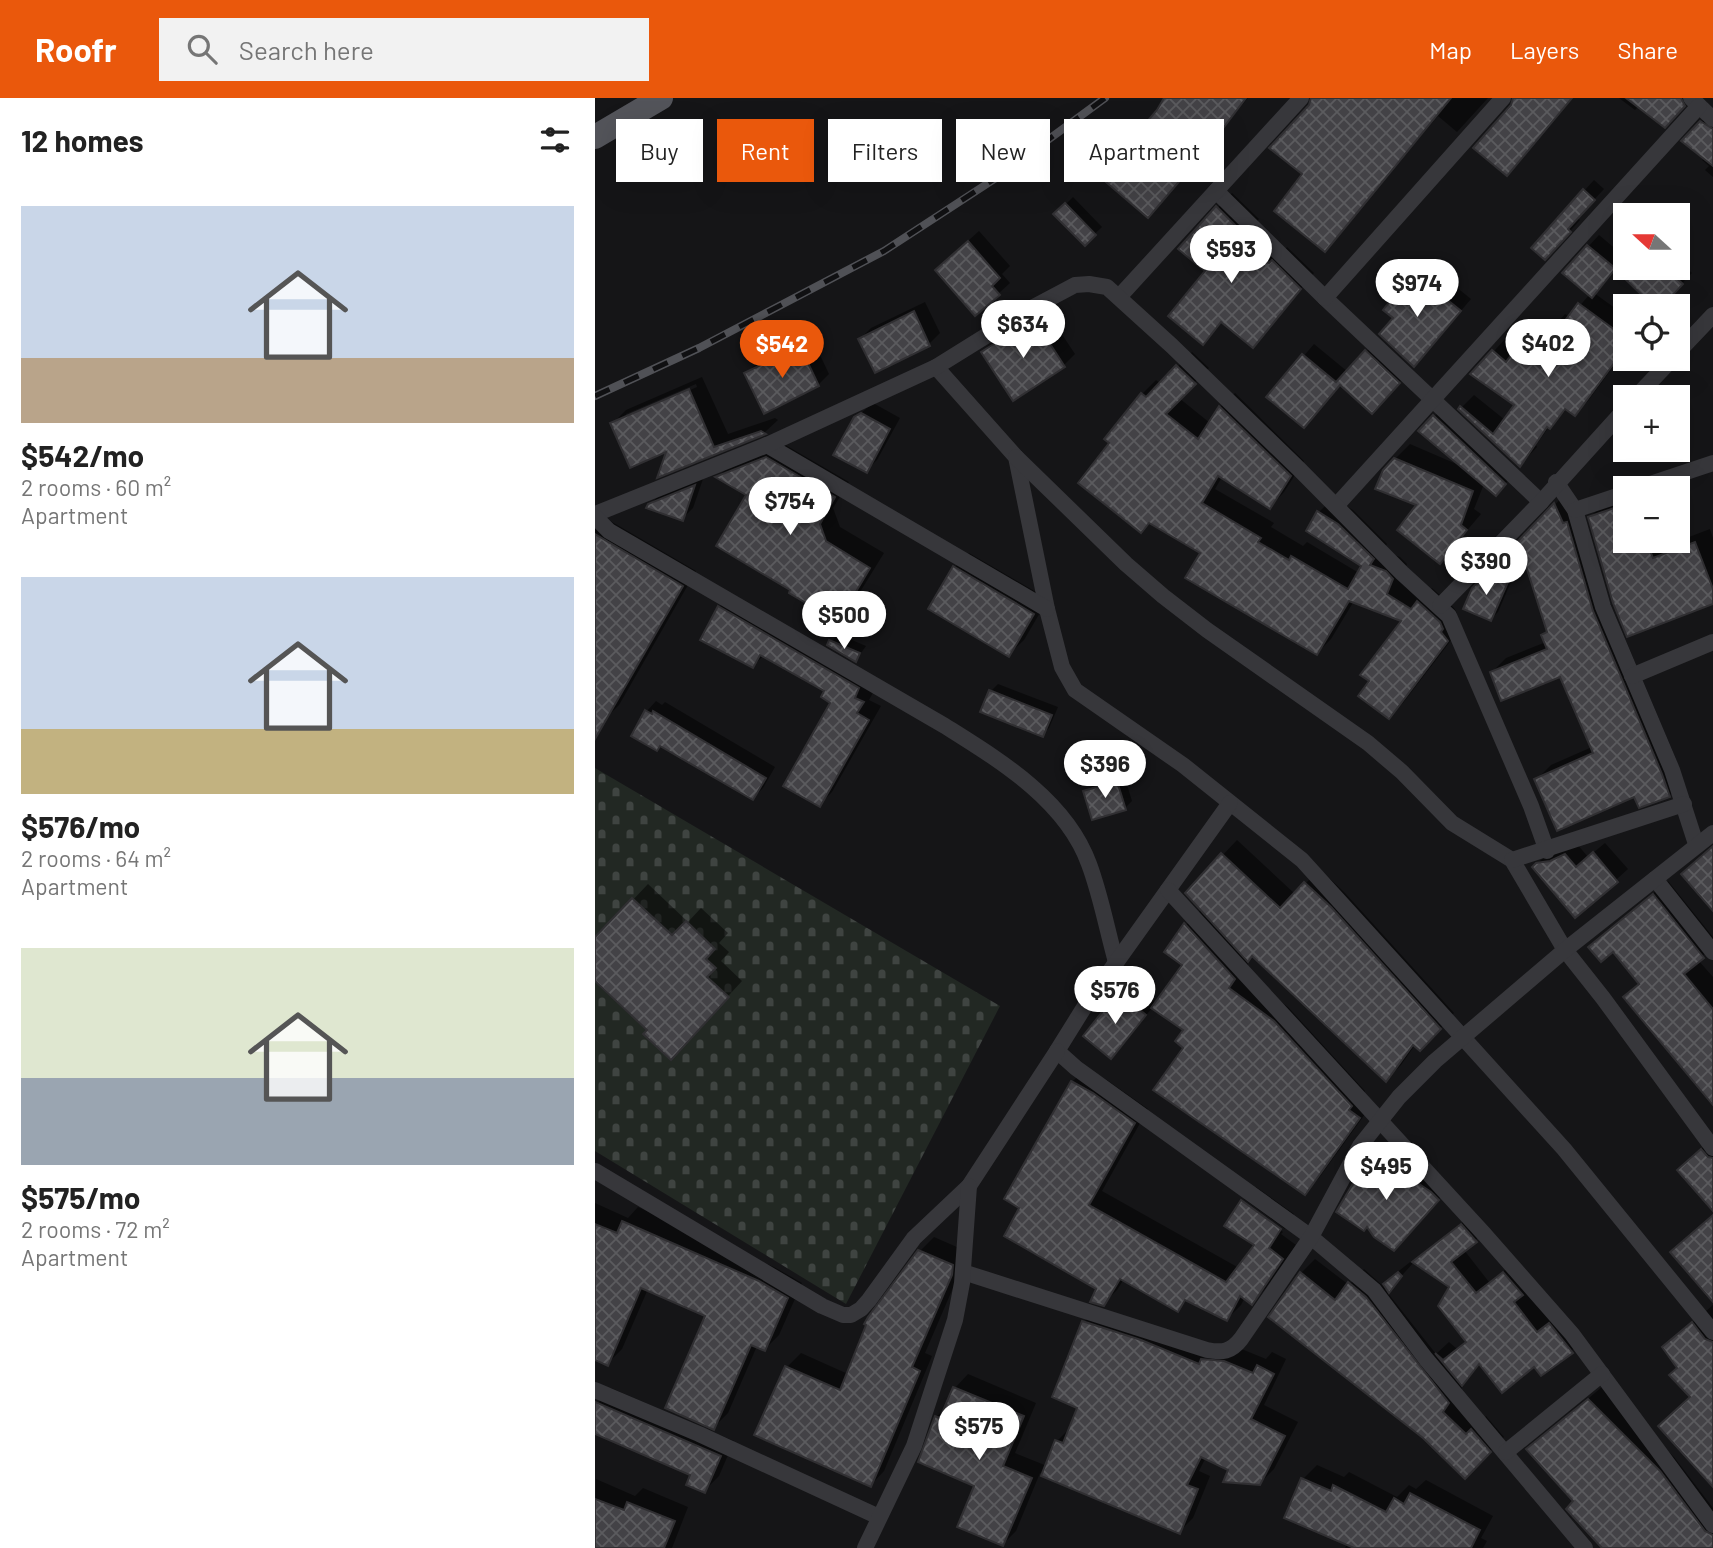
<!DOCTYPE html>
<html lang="en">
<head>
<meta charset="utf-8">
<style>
	:root { --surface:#fff; --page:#f2f2f2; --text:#222; --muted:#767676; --accent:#ea580c }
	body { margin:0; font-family:Barlow,sans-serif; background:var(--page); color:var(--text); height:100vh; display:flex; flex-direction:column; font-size:26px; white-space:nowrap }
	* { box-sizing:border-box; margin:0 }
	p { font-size:23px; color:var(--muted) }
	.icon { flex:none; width:38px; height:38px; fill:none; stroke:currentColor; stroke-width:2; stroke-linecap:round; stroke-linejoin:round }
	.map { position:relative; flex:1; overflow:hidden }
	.panel { display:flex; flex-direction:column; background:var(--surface); width:595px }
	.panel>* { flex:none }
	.hud { position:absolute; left:21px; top:21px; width:665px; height:63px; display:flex; gap:14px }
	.needle { width:46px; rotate:291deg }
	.buttons { position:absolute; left:1018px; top:105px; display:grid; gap:14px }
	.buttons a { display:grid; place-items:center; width:77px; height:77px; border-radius:0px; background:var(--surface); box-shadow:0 7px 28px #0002; font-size:35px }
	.price { position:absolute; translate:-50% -60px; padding:0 16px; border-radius:24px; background:#fff; color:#222; font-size:23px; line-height:46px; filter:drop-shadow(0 2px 4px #0008) }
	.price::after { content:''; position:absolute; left:50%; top:42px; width:21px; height:16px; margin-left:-10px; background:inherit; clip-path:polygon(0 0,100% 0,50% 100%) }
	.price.active { background:var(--accent); color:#fff }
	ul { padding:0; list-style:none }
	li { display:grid; align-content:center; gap:14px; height:371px; padding:0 21px }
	li span { display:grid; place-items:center; height:217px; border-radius:0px; color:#555 }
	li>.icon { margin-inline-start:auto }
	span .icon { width:126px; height:126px; fill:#fffc; stroke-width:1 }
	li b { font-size:30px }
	h2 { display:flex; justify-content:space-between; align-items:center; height:84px; padding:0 21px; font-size:30px }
	.chip { padding:0 24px; border-radius:0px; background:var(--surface); box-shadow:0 7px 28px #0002; font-size:24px; line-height:63px }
	.chip.active { background:var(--accent); color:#fff }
	header { display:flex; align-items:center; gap:42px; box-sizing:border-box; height:98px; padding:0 35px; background:var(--accent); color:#fff }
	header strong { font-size:33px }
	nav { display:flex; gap:38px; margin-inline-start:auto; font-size:24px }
	.search { width:490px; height:63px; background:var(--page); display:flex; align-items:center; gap:18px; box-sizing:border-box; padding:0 24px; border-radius:0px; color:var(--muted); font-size:26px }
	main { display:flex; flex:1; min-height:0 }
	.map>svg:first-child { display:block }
	.cemetery { fill:url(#cemetery-stones) }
	.shadow { fill:#0007; fill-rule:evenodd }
	.building { fill:url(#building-cross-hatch); stroke:#302f32; stroke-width:2 }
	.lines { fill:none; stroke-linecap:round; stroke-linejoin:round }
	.minor { stroke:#37373b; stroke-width:16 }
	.primary { stroke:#53545a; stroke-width:24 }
	.rail-casing { stroke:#505156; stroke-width:8 }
	.rail { stroke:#101012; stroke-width:5; stroke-dasharray:16; stroke-linecap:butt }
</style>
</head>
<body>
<header>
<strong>Roofr</strong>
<div class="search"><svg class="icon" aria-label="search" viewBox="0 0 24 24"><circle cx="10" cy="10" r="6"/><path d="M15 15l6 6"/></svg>Search here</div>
<nav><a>Map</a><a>Layers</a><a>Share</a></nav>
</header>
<main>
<section class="panel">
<h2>12 homes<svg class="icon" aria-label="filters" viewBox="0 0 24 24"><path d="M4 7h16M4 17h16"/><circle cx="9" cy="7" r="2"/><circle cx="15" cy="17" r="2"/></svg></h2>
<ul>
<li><span style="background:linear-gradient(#c9d6e8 70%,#b9a48a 0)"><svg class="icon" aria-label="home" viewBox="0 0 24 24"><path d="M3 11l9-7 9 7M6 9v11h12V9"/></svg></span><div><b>$542/mo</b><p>2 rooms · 60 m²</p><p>Apartment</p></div></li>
<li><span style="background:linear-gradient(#c9d6e8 70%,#c2b280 0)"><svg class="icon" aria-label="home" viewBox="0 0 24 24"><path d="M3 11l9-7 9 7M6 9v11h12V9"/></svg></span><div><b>$576/mo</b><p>2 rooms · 64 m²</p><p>Apartment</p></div></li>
<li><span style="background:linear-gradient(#dfe7d0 60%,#9aa5b1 0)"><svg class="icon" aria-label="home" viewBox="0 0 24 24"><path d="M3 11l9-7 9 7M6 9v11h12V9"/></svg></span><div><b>$575/mo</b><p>2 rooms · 72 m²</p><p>Apartment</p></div></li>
</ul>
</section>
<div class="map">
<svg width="1118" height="1450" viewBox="0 0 1118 1450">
	<defs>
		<pattern id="cemetery-stones" width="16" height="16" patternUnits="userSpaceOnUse" patternTransform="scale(1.75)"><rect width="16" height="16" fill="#222823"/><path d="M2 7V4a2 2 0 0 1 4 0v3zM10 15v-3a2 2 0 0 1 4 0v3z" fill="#3f4441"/></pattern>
		<pattern id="building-cross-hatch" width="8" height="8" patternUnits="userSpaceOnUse" patternTransform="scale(1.75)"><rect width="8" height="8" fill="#434246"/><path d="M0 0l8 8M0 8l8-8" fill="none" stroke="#5b5b5e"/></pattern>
	</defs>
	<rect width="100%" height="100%" fill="#151517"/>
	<path class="cemetery" d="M0,670L405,908L251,1206L0,1053Z"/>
	<g class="shadow">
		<path d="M573,0H653L553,118Z"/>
		<path d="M717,0H893L862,34L843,18L730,151L710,76Z"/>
		<path d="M1024,0H1096L1084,13L1044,8L1040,12Z"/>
		<path d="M1118,12V79L1110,72L1114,68L1107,62L1110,60L1106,24Z"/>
		<path d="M999,82L1009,91L982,120L985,122L961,149L989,93Z"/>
		<path d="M637,95L664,121L659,126L690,152L692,149L719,175L658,247L628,223L607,244L612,173L585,150Z"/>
		<path d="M478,99L507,129L490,145L461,116Z"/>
		<path d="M384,133L415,168L407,176L415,185L381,216L353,161Z"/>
		<path d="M1004,137L1029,158L1031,156V170H1083V161L1097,175L1065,208H1061L1021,170L999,195L1031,218V251L993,303L980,315L973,310L954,329L941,347L942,349L925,367L865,311L879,297L910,322L921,306L878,276L911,240L923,251L935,239L945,245L970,216L975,219L995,196L969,175Z"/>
		<path d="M830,164L876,201L829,256L800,220L790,212Z"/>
		<path d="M330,204L345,235L334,246L281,273L265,241L276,230Z"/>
		<path d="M450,211L480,256L469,267L418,301L388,254L399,243Z"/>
		<path d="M216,238L234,276L223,287L151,276L162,265Z"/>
		<path d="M782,242L814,273L788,303L746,286L709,328L674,299L719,246L753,274Z"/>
		<path d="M597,254L614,270L584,300L615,325L625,309L640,295L709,363L689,394L675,409L627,379L620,391L679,425L676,429L708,448L712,444L764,475L769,467L724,414L738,400L758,412L792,446L788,453L805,459L812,466L806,482L830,497L837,490L859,510L862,515L859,519L867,528L808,605L793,619L809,522L759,503L736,541L722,555L607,454L517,345L547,296L561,282L566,286Z"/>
		<path d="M107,279L133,336L180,320L183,322L170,334L65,377L74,350L17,326L31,312ZM101,286L102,289L31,320V316Z"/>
		<path d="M278,305L305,320L282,362L271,373L260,320Z"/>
		<path d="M850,307L921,374L901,396L889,386L879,411L886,416L845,464L824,407L800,361L815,346L866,368L826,333Z"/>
		<path d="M187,345L254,384L238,410L245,429L289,455L257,507L243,522L154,397L123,379L137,365Z"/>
		<path d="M109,378L98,410L87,421L54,407L66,396Z"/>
		<path d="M974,392L1012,498L1081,661L1088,684L1074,698L1040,696L941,682L956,667L997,649L966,577L897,574L911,560L951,544L948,537L953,532L925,443Z"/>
		<path d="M1031,397V443H1071L1073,447L1115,431L1118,440V504L995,419L1010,405Z"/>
		<path d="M0,414L101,473L24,607L9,622L0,616Z"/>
		<path d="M374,455L453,501L429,542L414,556L360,469Z"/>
		<path d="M900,469L919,477L903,514L896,521L878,491Z"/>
		<path d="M137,496L280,591L274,602L286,608L237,694L224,707L238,604L231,592L169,557L158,568L124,509Z"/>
		<path d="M243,536L271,548L261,562L234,547Z"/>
		<path d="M403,586L463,609L454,630L447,637L387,613L396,593Z"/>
		<path d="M61,603L67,607L70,604L180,669L168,690L158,700L52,613Z"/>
		<path d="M529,677L537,703L530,710L490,694L498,687Z"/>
		<path d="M642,742L700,796L725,771L750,795L859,915L840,936L820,947L806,967L791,982L658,856L651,863L653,866L647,875L693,909L770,993L767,997L778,1005L724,1080L709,1095L590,932L558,909L516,958L490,938L535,884L562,906L589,867L571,854L591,827L607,811L592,795Z"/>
		<path d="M1010,745L1033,771L981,818L939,769L950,758L982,746L993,759Z"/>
		<path d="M1073,783L1118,839V848L1103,862L1118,879V1004L1046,884L1010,835Z"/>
		<path d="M53,786L93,824L106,810L133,835L124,845L134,854L126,863L147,883L90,945L55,932L0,881V842Z"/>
		<path d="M491,970L512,982L553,1011L507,1093L644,1170L662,1147L632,1127L648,1102V1105L688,1134L686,1136L701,1147L670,1191L657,1204L650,1199L646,1207L632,1221L593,1201L583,1212L529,1181L522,1192L508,1206L503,1190L427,1109L411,1100L477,984Z"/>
		<path d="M1118,1041V1110L1099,1057Z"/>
		<path d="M788,1046L846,1085L852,1092L809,1141L779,1055Z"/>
		<path d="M661,1089L699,1116L690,1131L649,1101Z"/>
		<path d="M0,1105L33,1120L43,1109L179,1169L207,1185L184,1237L170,1251L162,1248L133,1315L119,1329L112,1217L53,1191L27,1251L12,1266L0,1260Z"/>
		<path d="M879,1115L893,1131L869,1152L894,1184L922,1163L932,1191L955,1223L967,1214L989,1241L976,1253L940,1267L886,1265L866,1287L867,1290L861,1298L886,1323L891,1318L909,1339L870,1378L706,1175L720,1161L754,1187L769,1171L788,1188L805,1172L819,1161L821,1162ZM819,1164L856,1188L872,1242L862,1251L854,1244L841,1256L792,1194Z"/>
		<path d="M339,1139L371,1153L370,1162L330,1255L337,1258L289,1373L276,1387L192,1269L206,1255L253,1276L325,1153Z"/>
		<path d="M1118,1207V1387L1096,1298L1084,1270L1069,1249Z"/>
		<path d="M503,1210L617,1253L644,1250L671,1261L677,1254L691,1261L669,1307L703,1324L679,1371L665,1385L611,1359L604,1373L615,1378L598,1420L584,1434L445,1375L421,1433L408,1446L382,1387L341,1319L352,1309L360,1290L373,1276L441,1305L420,1355L452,1368L462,1343L476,1329L484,1309L489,1224Z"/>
		<path d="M1008,1288L1079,1359L1118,1410V1450H1010L981,1403L933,1352Z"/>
		<path d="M16,1290L139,1343L124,1378L109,1393L97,1376L0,1334V1308Z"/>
		<path d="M722,1367L749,1379L754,1374L802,1399L814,1387L821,1391L831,1382L898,1418L886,1440L892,1443L888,1450H750L752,1446L708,1381Z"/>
		<path d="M1,1381L40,1398L48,1390L93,1409L77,1450H8L0,1447Z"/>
	</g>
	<g class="building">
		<path d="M569,0H651L616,46L553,120L505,79L562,12Z"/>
		<path d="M716,0H856L730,154L679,113L707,76L674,50L714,7Z"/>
		<path d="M918,0H977L912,78L878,50L916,7Z"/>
		<path d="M1031,0H1086L1090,8L1070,30Z"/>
		<path d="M1105,23L1118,31V68L1086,43Z"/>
		<path d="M988,91L1000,102L973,131L976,134L950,162L936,150Z"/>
		<path d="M470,105L501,137L490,148L458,116Z"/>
		<path d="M621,108L650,137L646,142L674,165L677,162L706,191L658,250L626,224L608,247L573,218L610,173L583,151Z"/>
		<path d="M373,143L405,180L397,188L405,197L380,218L340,172Z"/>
		<path d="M992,147L1020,170H1070L1088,186L1067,208H1058L1020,171L997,200L967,175Z"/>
		<path d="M818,174L866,213L819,269L784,236L798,220L788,212Z"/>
		<path d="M983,205L1031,240V249L980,318L970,311L955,331L952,329L925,369L863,311L865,308L898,336L919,307L875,276L897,252L911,264L921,250L933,259L956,228L963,232Z"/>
		<path d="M319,213L335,248L280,275L263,241Z"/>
		<path d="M439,221L470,269L418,303L386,254Z"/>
		<path d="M205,248L224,288L169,316L149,275Z"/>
		<path d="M770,252L805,285L777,316L745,287L709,330L671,299L707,256L741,284Z"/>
		<path d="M581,267L601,286L571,316L603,341L624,308L696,378L675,411L623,378L607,405L666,440L663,444L694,462L696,458L753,491L766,468L711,433L722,413L743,426L779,461L775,467L791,473L798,481L792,496L816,511L822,503L845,524L848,531L846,534L853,543L794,621L763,598L774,583L765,577L806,523L754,503L722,557L590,480L605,455L554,425L546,435L483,385L514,345L509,341L546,295L551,299Z"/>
		<path d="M94,291L119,349L166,333L171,336L62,380L71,354L35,370L15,325Z"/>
		<path d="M266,315L295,331L272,375L238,357L259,319Z"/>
		<path d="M838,317L911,386L901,398L823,333Z"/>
		<path d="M171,359L240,399L225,426L231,443L275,470L243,524L194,495L195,492L121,448L151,397L120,379Z"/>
		<path d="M799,360L878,393L866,427L872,432L845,466L802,432L821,407L780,391L788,372Z"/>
		<path d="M100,387L88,423L51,410L53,406Z"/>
		<path d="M959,405L968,425L972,424L998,513L1067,676L1075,699L1044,710L1039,699L962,733L939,681L998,655L965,579L906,603L895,574L952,551L946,537L952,534L923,443Z"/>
		<path d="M1031,406V443H1051L1058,460L1100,444L1118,491V506L1032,539L1018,505L993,419Z"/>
		<path d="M0,436L88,488L0,641Z"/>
		<path d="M358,468L439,516L414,559L333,511Z"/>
		<path d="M892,475L913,484L896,523L868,511L877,490Z"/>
		<path d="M123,508L264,590L260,600L269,604L262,615L274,622L225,709L188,688L235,605L226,599L229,593L165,557L158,570L105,542Z"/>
		<path d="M234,542L265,555L261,564L232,547Z"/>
		<path d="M394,592L457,617L448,639L385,614Z"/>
		<path d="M50,612L57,616L58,613L171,680L158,702L65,648L62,653L36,638Z"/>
		<path d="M522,683L531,712L497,722L488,693Z"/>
		<path d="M1118,748V813L1086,776Z"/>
		<path d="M998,754L1023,784L980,820L937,769L941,765L955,763L970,756L981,769Z"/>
		<path d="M626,755L685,810L709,784L736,809L846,931L825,953L818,947L791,984L657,858L653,864L590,795Z"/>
		<path d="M1058,796L1109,860L1089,876L1118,911V1007L1028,899L1044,886L1018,854L1006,864L993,849Z"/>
		<path d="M37,800L77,837L91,823L120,851L111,861L121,870L112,879L134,899L76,962L48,936L52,932L0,883V839Z"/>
		<path d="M589,825L640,881L634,890L679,923L757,1008L754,1012L765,1020L710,1097L558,992L588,950L580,943L588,932L556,910L587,867L569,854Z"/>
		<path d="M523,894L551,917L516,961L488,938Z"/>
		<path d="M476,983L498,995L540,1025L494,1107L631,1184L659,1147L629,1128L646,1102L686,1131L674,1150L688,1161L657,1207L645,1198L632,1223L590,1202L583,1214L525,1181L509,1208L495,1204L501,1191L409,1138L424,1110L409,1101Z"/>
		<path d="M1106,1051L1113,1059L1118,1060V1113L1082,1072Z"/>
		<path d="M777,1054L836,1094L844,1102L799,1153L779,1139L772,1129L769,1133L741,1114Z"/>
		<path d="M1118,1117V1204L1075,1154Z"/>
		<path d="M27,1123L164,1183L193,1200L170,1253L156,1247L119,1332L70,1310L110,1218L46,1190L13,1268L0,1262V1126L22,1135Z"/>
		<path d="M866,1126L882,1144L856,1164L881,1195L908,1174L928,1197L919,1204L942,1234L954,1225L978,1255L946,1278L939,1269L907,1295L884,1266L867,1288L840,1255L848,1262L871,1244L843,1208L854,1189L817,1164Z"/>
		<path d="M323,1152L358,1167L357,1177L317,1269L325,1273L276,1389L159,1337L190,1268L245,1292L271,1227L269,1226L273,1219Z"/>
		<path d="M705,1174L740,1202L753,1184L771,1199L854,1305L848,1314L871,1336L876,1331L896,1354L870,1381L828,1340L673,1219Z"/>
		<path d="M803,1174L807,1178L794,1195L788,1186Z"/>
		<path d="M487,1223L546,1242L604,1266L606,1261L629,1263L658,1275L662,1267L679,1276L656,1321L690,1338L665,1387L628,1384L633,1372L606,1359L592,1387L603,1391L585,1436L446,1378L460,1342L468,1345L482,1310L457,1299Z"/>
		<path d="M1097,1224L1110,1241L1118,1244V1389L1063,1328L1095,1299L1074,1277L1082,1270L1067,1249Z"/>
		<path d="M358,1289L429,1318L408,1368L437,1380L408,1448L362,1429L379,1388L323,1364L340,1318L345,1320Z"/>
		<path d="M993,1301L1065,1373L1110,1433L1118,1437V1450H1007L971,1411L978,1403L931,1351Z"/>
		<path d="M0,1304L126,1358L110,1395L91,1387L95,1377L0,1336Z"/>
		<path d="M706,1380L736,1393L738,1387L791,1414L799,1400L809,1406L815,1395L885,1432L876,1450H759L689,1420Z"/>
		<path d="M0,1401L29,1412L32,1404L80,1423L69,1450H0Z"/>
	</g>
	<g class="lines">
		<g class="minor">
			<path d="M1096,0L1118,21"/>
			<path d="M621,93L730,200L946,404"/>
			<path d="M524,199L706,0"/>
			<path d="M730,200L908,0"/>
			<path d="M1083,254L1118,217"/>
			<path d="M341,269L421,359L452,511L467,569L480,592L588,667L707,762L969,1051L1118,1234"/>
			<path d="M1041,299L1077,261"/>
			<path d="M172,347L452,511"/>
			<path d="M421,359L531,466L568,498L612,532L773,645L807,674L857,725L917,762L970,852L1008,900L1118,1050"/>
			<path d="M961,384L980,412L1008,509L1077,672L1101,746"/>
			<path d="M1043,390L1118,365"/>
			<path d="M741,408L1104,8"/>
			<path d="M980,412L1031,395"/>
			<path d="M0,416L172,347L341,269L431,213L480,187L494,186L512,189L577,248L703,370L807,475L854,518L936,708L952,753"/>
			<path d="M0,419L14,433L350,628C404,662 471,702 494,766C506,798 512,832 521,864"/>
			<path d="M845,508L946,404L1031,310"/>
			<path d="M1037,578L1118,544"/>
			<path d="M635,705L490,908L462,953L481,970L716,1139L779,1192L831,1261L990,1450"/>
			<path d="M917,762L1089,706"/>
			<path d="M1060,781L1118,854"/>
			<path d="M573,792L890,1137L977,1236L1118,1427"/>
			<path d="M0,1073L227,1208L248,1217H256L266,1211L274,1202L319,1140L374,1088L462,953"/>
			<path d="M368,1174L612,1252C627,1255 636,1254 646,1241L716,1139L765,1048L804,999L840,963L970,852L1118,735"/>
			<path d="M0,1292L104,1336L284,1419"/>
			<path d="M911,1354L1007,1276"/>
			<path d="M270,1450L319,1348L360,1222L367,1185L374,1088"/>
		</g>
		<path class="primary" d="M0,39L66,0"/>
		<g class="rail-casing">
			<path id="rail" d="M0,298L104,250L289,153L401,80L510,0"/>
		</g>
		<use href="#rail" class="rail"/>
	</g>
</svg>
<div class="buttons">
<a><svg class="needle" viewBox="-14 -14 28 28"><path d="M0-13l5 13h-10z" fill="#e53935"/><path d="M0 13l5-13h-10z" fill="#767676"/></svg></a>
<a><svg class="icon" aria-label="locate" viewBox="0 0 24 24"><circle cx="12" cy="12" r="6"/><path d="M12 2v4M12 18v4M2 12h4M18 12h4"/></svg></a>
<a>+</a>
<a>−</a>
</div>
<b class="price" style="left:636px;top:187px">$593</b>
<b class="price" style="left:822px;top:221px">$974</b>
<b class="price" style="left:428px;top:262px">$634</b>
<b class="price" style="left:953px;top:281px">$402</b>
<b class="price active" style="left:187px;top:282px">$542</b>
<b class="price" style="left:195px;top:439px">$754</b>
<b class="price" style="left:891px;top:499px">$390</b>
<b class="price" style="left:249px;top:553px">$500</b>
<b class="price" style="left:510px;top:702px">$396</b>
<b class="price" style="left:520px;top:928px">$576</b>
<b class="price" style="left:791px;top:1104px">$495</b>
<b class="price" style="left:384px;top:1364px">$575</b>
<div class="hud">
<a class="chip">Buy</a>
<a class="chip active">Rent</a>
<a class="chip">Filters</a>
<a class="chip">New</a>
<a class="chip">Apartment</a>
</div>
</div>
</main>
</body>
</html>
